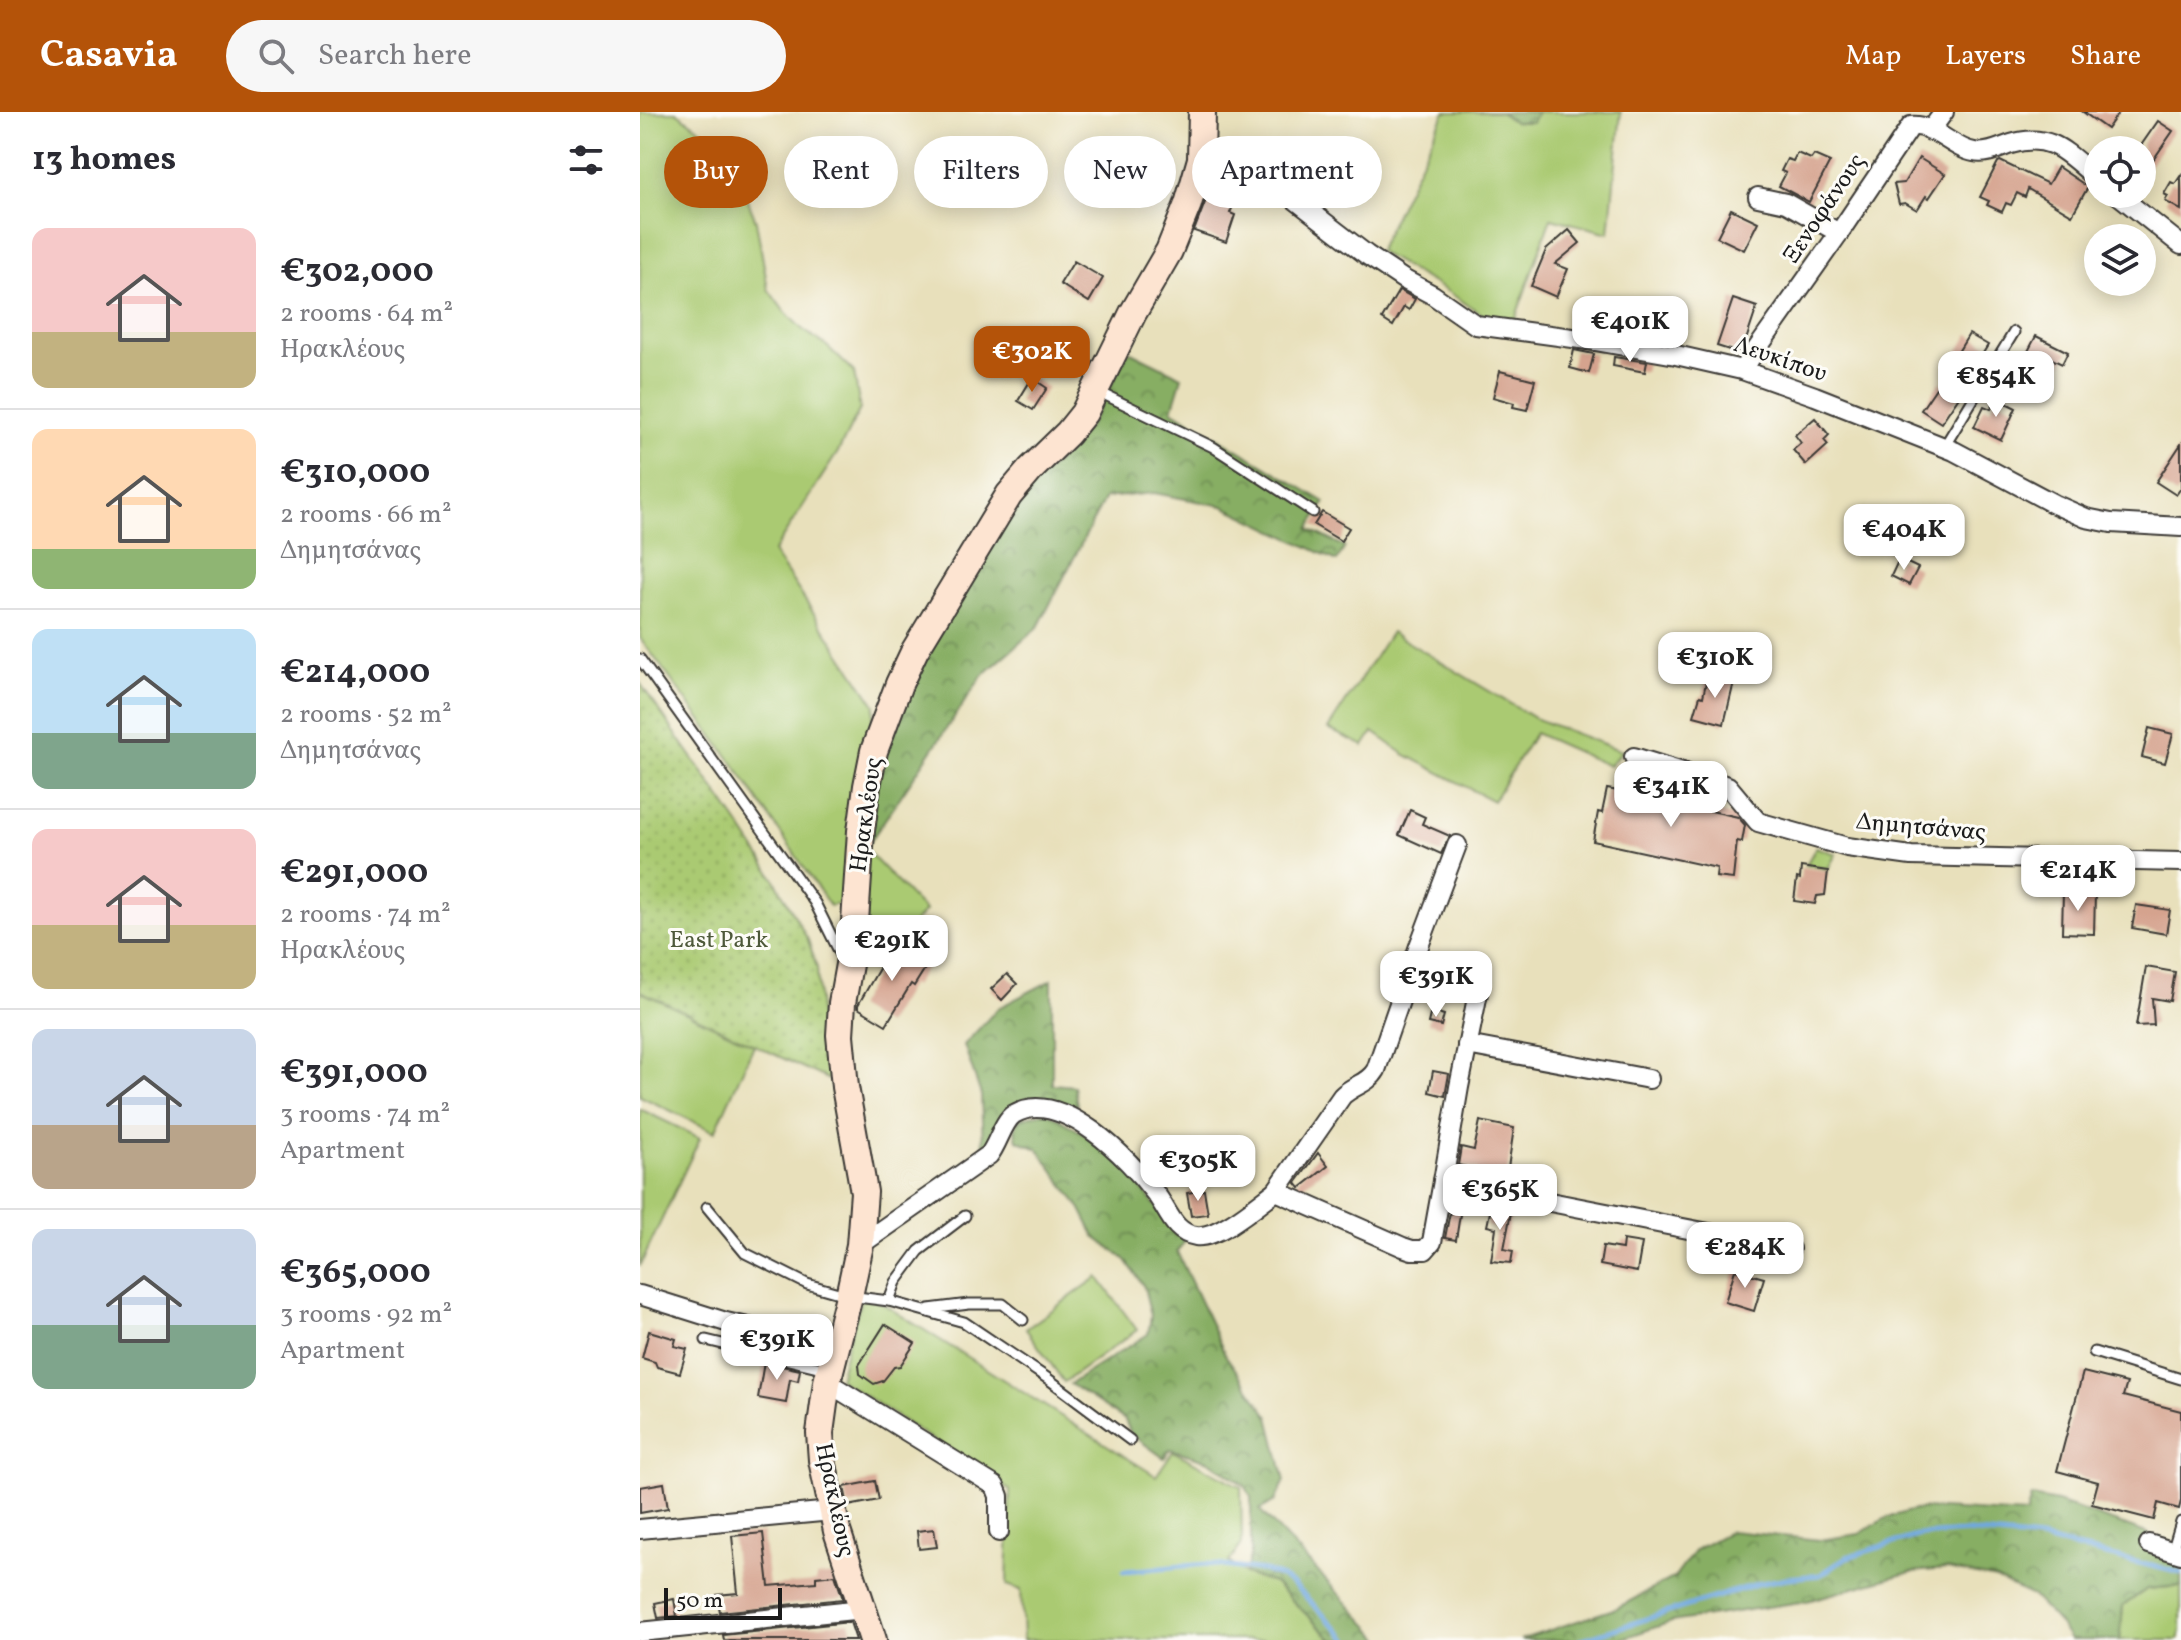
<!DOCTYPE html>
<html lang="en">
<head>
<meta charset="utf-8">
<style>
	:root { --surface:#fff; --page:#f7f7f7; --text:#2b2b33; --muted:#7c7c81; --line:#e1e1e2; --accent:#b45309 }
	body { margin:0; font-family:Vollkorn,serif; background:var(--page); color:var(--text); height:100vh; display:flex; flex-direction:column; font-size:30px; white-space:nowrap }
	* { box-sizing:border-box; margin:0 }
	p { font-size:26px; color:var(--muted) }
	.icon { flex:none; width:44px; height:44px; fill:none; stroke:currentColor; stroke-width:2; stroke-linecap:round; stroke-linejoin:round }
	.map { position:relative; flex:1; overflow:hidden }
	.sheet { display:flex; flex-direction:column; background:var(--surface); width:640px }
	.sheet>* { flex:none }
	.top-card { position:absolute; left:24px; top:24px; width:760px; height:72px; display:flex; gap:16px }
	.buttons { position:absolute; left:1444px; top:24px; display:grid; gap:16px }
	.buttons a { display:grid; place-items:center; width:72px; height:72px; border-radius:50%; background:var(--surface); box-shadow:0 4px 20px #0003; font-size:40px }
	.scale { position:absolute; left:24px; bottom:20px; width:118px; box-sizing:border-box; padding-left:8px; border:4px solid #1c1c1c; border-top:0; font-size:22px; line-height:28px; white-space:nowrap; color:#1c1c1c; -webkit-text-stroke:6px #fdfcf7; paint-order:stroke }
	.price { position:absolute; translate:-50% -68px; padding:0 18px; border-radius:16px; background:#fff; color:#222; font-size:26px; line-height:52px; filter:drop-shadow(0 2px 4px #0008) }
	.price::after { content:''; position:absolute; left:50%; top:48px; width:24px; height:18px; margin-left:-12px; background:inherit; clip-path:polygon(0 0,100% 0,50% 100%) }
	.price.on { background:var(--accent); color:#fff }
	ul { padding:0; list-style:none }
	li { display:flex; align-items:center; gap:24px; height:200px; padding:0 32px }
	li+li { border-top:2px solid var(--line) }
	li span { display:grid; place-items:center; flex:none; width:224px; height:160px; border-radius:16px; color:#555 }
	li>.icon { margin-inline-start:auto }
	span .icon { width:96px; height:96px; fill:#fffc; stroke-width:1 }
	li b { font-size:34px }
	h2 { display:flex; justify-content:space-between; align-items:center; height:96px; padding:0 32px; font-size:34px }
	.pill { padding:0 28px; border-radius:36px; background:var(--surface); box-shadow:0 4px 20px #0003; font-size:28px; line-height:72px }
	.pill.on { background:var(--accent); color:#fff }
	header { display:flex; align-items:center; gap:48px; box-sizing:border-box; height:112px; padding:0 40px; background:var(--accent); color:#fff }
	header strong { font-size:38px }
	nav { display:flex; gap:44px; margin-inline-start:auto; font-size:28px }
	.search { width:560px; height:72px; background:var(--page); display:flex; align-items:center; gap:20px; box-sizing:border-box; padding:0 28px; border-radius:44px; color:var(--muted); font-size:30px }
	main { display:flex; flex:1; min-height:0 }
	.map>svg:first-child { display:block }
	.green { fill:#aaca72; stroke:#637347; stroke-width:2 }
	.forest { fill:url(#forest-crowns); stroke:#526540; stroke-width:2 }
	.park { fill:url(#park-dots); stroke:#637347; stroke-width:2 }
	.lines { fill:none; stroke-linecap:round; stroke-linejoin:round }
	.stream { stroke:#6fa8df; stroke-width:5 }
	.building { fill:#d5a38e }
	.lane-casing { stroke:#3b3934; stroke-width:13 }
	.street-casing { stroke:#3b3934; stroke-width:22 }
	.secondary-casing { stroke:#3b3934; stroke-width:30 }
	.lane { stroke:#fff; stroke-width:9 }
	.street { stroke:#fff; stroke-width:18 }
	.secondary { stroke:#fde4d1; stroke-width:26 }
	.labels { text-anchor:middle; dominant-baseline:central; stroke-width:6; stroke-linejoin:round; paint-order:stroke }
	.street-label { font-size:24px; fill:#1c1c1c; stroke:#fdfcf7 }
	.park-label { font-size:24px; fill:#4e593a; stroke:#fdfcf7 }
</style>
</head>
<body>
<header>
<strong>Casavia</strong>
<div class="search"><svg class="icon" aria-label="search" viewBox="0 0 24 24"><circle cx="10" cy="10" r="6"/><path d="M15 15l6 6"/></svg>Search here</div>
<nav><a>Map</a><a>Layers</a><a>Share</a></nav>
</header>
<main>
<section class="sheet">
<h2>13 homes<svg class="icon" aria-label="filters" viewBox="0 0 24 24"><path d="M4 7h16M4 17h16"/><circle cx="9" cy="7" r="2"/><circle cx="15" cy="17" r="2"/></svg></h2>
<ul>
<li><span style="background:linear-gradient(#f6c9c9 65%,#c2b280 0)"><svg class="icon" aria-label="home" viewBox="0 0 24 24"><path d="M3 11l9-7 9 7M6 9v11h12V9"/></svg></span><div><b>€302,000</b><p>2 rooms · 64 m²</p><p>Ηρακλέους</p></div></li>
<li><span style="background:linear-gradient(#ffd9b3 75%,#8fb573 0)"><svg class="icon" aria-label="home" viewBox="0 0 24 24"><path d="M3 11l9-7 9 7M6 9v11h12V9"/></svg></span><div><b>€310,000</b><p>2 rooms · 66 m²</p><p>Δημητσάνας</p></div></li>
<li><span style="background:linear-gradient(#bfe0f5 65%,#7fa58c 0)"><svg class="icon" aria-label="home" viewBox="0 0 24 24"><path d="M3 11l9-7 9 7M6 9v11h12V9"/></svg></span><div><b>€214,000</b><p>2 rooms · 52 m²</p><p>Δημητσάνας</p></div></li>
<li><span style="background:linear-gradient(#f6c9c9 60%,#c2b280 0)"><svg class="icon" aria-label="home" viewBox="0 0 24 24"><path d="M3 11l9-7 9 7M6 9v11h12V9"/></svg></span><div><b>€291,000</b><p>2 rooms · 74 m²</p><p>Ηρακλέους</p></div></li>
<li><span style="background:linear-gradient(#c9d6e8 60%,#b9a48a 0)"><svg class="icon" aria-label="home" viewBox="0 0 24 24"><path d="M3 11l9-7 9 7M6 9v11h12V9"/></svg></span><div><b>€391,000</b><p>3 rooms · 74 m²</p><p>Apartment</p></div></li>
<li><span style="background:linear-gradient(#c9d6e8 60%,#7fa58c 0)"><svg class="icon" aria-label="home" viewBox="0 0 24 24"><path d="M3 11l9-7 9 7M6 9v11h12V9"/></svg></span><div><b>€365,000</b><p>3 rooms · 92 m²</p><p>Apartment</p></div></li>
</ul>
</section>
<div class="map">
<svg width="1541" height="1528" viewBox="0 0 1541 1528">
	<defs>
		<pattern id="forest-crowns" width="20" height="18" patternUnits="userSpaceOnUse" patternTransform="scale(2)"><rect width="20" height="18" fill="#87ae64"/><path d="M2 6a3 3 0 1 1 6 0M12 15a3 3 0 1 1 6 0" fill="none" stroke="#6e8d52"/></pattern>
		<pattern id="park-dots" width="8" height="8" patternUnits="userSpaceOnUse" patternTransform="scale(2)"><rect width="8" height="8" fill="#aaca72"/><path d="M2 2h.1M6 6h.1" fill="none" stroke="#92ad62" stroke-width="1.8" stroke-linecap="round"/></pattern>
	</defs>
	<rect width="100%" height="100%" fill="#fdfcf7"/>
	<filter id="ink" filterUnits="userSpaceOnUse"><feTurbulence type="fractalNoise" baseFrequency=".0125" numOctaves="2"/><feDisplacementMap in="SourceGraphic" scale="16" xChannelSelector="R" yChannelSelector="G"/><feConvolveMatrix kernelMatrix="1 2 1 2 8 2 1 2 1" color-interpolation-filters="sRGB"/></filter>
	<filter id="wash" filterUnits="userSpaceOnUse"><feTurbulence type="fractalNoise" baseFrequency=".006" numOctaves="4" result="noise"/><feDisplacementMap in="SourceGraphic" scale="32" xChannelSelector="R" yChannelSelector="G"/><feGaussianBlur stdDeviation="1.8" result="paint"/><feColorMatrix in="noise" values="0 0 0 0 0 0 0 0 0 0 0 0 0 0 0 0 0 1.4 0 .05"/><feComposite in="paint" operator="in"/></filter>
	<g filter="url(#wash)">
		<rect width="100%" height="100%" fill="#e8e0bb"/>
		<g class="green">
			<path d="M0,0H36L63,19L86,44L101,72L116,109L128,177L144,199L162,217L188,235L214,260L220,297L198,340L133,440L235,593L206,791L190,794L93,651L0,526Z"/>
			<path d="M805,0H860L874,10H891L897,0H981L969,121L911,106L874,210L849,207L810,181L738,139Z"/>
			<path d="M751,520L894,606L982,639L969,654L895,621L853,689L764,642L733,620L724,634L688,617Z"/>
			<path d="M1176,735L1196,742L1188,757L1166,753Z"/>
			<path d="M225,737L285,799L259,827L255,826L234,850L226,846L222,796Z"/>
			<path d="M0,879L114,933L75,1020L0,984Z"/>
			<path d="M0,997L60,1026L0,1154Z"/>
			<path d="M458,1165L497,1218L424,1270L386,1217Z"/>
			<path d="M224,1180L516,1364L533,1339L601,1375L602,1432L589,1450L605,1462L634,1471L693,1528H383L381,1478L367,1473L370,1378L199,1267L208,1229Z"/>
			<path d="M1541,1474V1518L1538,1528H1480L1483,1494L1507,1477Z"/>
		</g>
		<g class="forest">
			<path d="M860,0H897L892,10H874Z"/>
			<path d="M489,239L542,265L532,298L685,390L669,417L705,435L697,449L583,394L514,381L465,386L398,515L342,564L225,737L233,683L260,588L372,399L397,368L425,343L451,311Z"/>
			<path d="M412,868V972L434,974L437,993L401,988L343,1037L341,983L324,933L358,896Z"/>
			<path d="M407,1000L468,1036L545,1129L537,1140L586,1244L629,1305L645,1369L635,1389L620,1398L742,1528H693L634,1471L605,1462L611,1441V1384L604,1373L569,1349L530,1337L524,1346L491,1322L485,1308L430,1272L508,1222L511,1204L504,1175L486,1148L455,1125L441,1097L398,1037L377,1028C369,1004 391,1004 407,1000Z"/>
			<path d="M1391,1385L1417,1390L1509,1422L1505,1437L1541,1448V1474L1507,1477L1483,1494L1480,1528H1430L1420,1513L1393,1484L1356,1467L1307,1457L1271,1460L1167,1489L1031,1510L978,1528H880L977,1496L1035,1465L1055,1438L1090,1419L1180,1428L1219,1422L1248,1405L1283,1396L1386,1402Z"/>
		</g>
		<path class="park" d="M0,571L96,708L134,766L168,828L177,856L181,918L191,969L0,879Z"/>
		<g class="lines">
			<g class="stream">
				<path d="M484,1459L567,1452L624,1459L640,1464L654,1473L708,1528"/>
				<path d="M940,1528L1117,1472L1147,1466L1180,1463L1207,1445L1280,1423L1327,1420L1400,1427L1541,1461"/>
			</g>
		</g>
		<g id="blocks">
			<g class="building">
				<path d="M1443,0H1479L1467,17Z"/>
				<path d="M1518,9L1533,19L1502,64V32Z"/>
				<path d="M1157,41L1171,47L1174,43L1190,50L1169,90L1139,74L1146,61L1141,59L1147,47L1153,49Z"/>
				<path d="M1279,46L1305,62L1289,86L1286,84L1277,98L1265,91L1259,92L1254,72L1264,71Z"/>
				<path d="M1360,49L1408,72L1418,55L1448,75L1432,103L1388,77L1385,85L1377,81L1371,93L1366,91L1362,100L1347,93L1349,89L1340,85L1358,50Z"/>
				<path d="M578,57L604,69L590,101L595,103L586,130L554,119Z"/>
				<path d="M1541,63V98L1525,89L1528,84L1524,82L1531,70L1535,72Z"/>
				<path d="M1091,97L1118,110L1104,138L1077,125Z"/>
				<path d="M929,118L940,131L915,152L928,157L916,185L891,174L906,138Z"/>
				<path d="M434,149L463,166L449,190L420,172Z"/>
				<path d="M759,178L775,187L769,198L764,195L753,214L742,207Z"/>
				<path d="M1093,187L1117,195L1104,234L1099,241L1077,234Z"/>
				<path d="M1329,222L1348,233L1331,261L1312,250Z"/>
				<path d="M1396,224L1428,240L1422,252L1412,247L1396,278L1374,266Z"/>
				<path d="M934,238L954,242L949,261L930,256Z"/>
				<path d="M974,245L1007,250L1005,260L973,254Z"/>
				<path d="M860,259L895,268L887,298L873,295L874,291L853,285Z"/>
				<path d="M392,266L407,276L393,298L378,289Z"/>
				<path d="M1300,270L1320,283L1301,311L1281,298Z"/>
				<path d="M1356,286L1376,296L1361,328L1334,315L1344,294L1351,297Z"/>
				<path d="M1175,306L1189,323L1184,328L1188,333L1166,353L1153,338L1161,331L1155,323Z"/>
				<path d="M1541,332V376L1536,383L1516,370Z"/>
				<path d="M682,400L709,416L701,429L674,413Z"/>
				<path d="M1259,447L1278,456L1269,473L1251,464Z"/>
				<path d="M1067,565L1094,570L1084,612L1054,604L1060,584L1063,585Z"/>
				<path d="M1509,616L1533,622L1525,651L1502,645Z"/>
				<path d="M1038,674L1066,684L1062,697L1098,705L1105,713L1102,730L1097,729L1093,767L1076,765L1077,756L953,729L958,700L962,701L967,677L1033,689Z"/>
				<path d="M770,698L785,705L782,712L810,724L801,742L759,723Z"/>
				<path d="M1161,755L1188,759L1185,783L1177,784L1175,792L1154,789L1157,766L1160,767Z"/>
				<path d="M1423,780L1455,781L1454,822L1422,821Z"/>
				<path d="M1496,793L1530,798L1526,822L1492,816Z"/>
				<path d="M255,829L289,850L274,874L271,872L246,913L218,896V893Z"/>
				<path d="M1506,855L1535,860L1530,889L1512,886L1514,913L1496,914Z"/>
				<path d="M367,862L377,872L362,888L351,877Z"/>
				<path d="M791,899L804,903L801,914L788,911Z"/>
				<path d="M793,959L809,962L805,984L789,980Z"/>
				<path d="M840,1009L874,1016L866,1069L840,1064L841,1060H837L838,1058L818,1053L821,1035L834,1038Z"/>
				<path d="M678,1041L688,1054L660,1076L656,1071Z"/>
				<path d="M564,1078L568,1102L551,1104L547,1081Z"/>
				<path d="M852,1091L872,1095L864,1137L873,1139L871,1151L851,1149L856,1116L847,1114Z"/>
				<path d="M811,1095L821,1096L816,1128L805,1126Z"/>
				<path d="M983,1128L1002,1131L997,1160L960,1153L963,1134L982,1137Z"/>
				<path d="M1095,1158L1124,1166L1114,1199L1085,1190Z"/>
				<path d="M245,1212L275,1231L260,1254L254,1255L243,1269L234,1272L220,1262L219,1253Z"/>
				<path d="M9,1219L36,1227L34,1234L47,1237L40,1261L17,1255L15,1250L2,1246Z"/>
				<path d="M124,1250L160,1258L158,1269L150,1267L146,1291L118,1286Z"/>
				<path d="M1443,1260L1487,1271L1483,1284L1541,1299V1389L1539,1397L1518,1391L1514,1408L1452,1392L1458,1370L1417,1359Z"/>
				<path d="M235,1369L239,1388L208,1394L204,1375Z"/>
				<path d="M24,1371L28,1396L0,1401V1375Z"/>
				<path d="M294,1417L297,1435L279,1437L277,1419Z"/>
				<path d="M123,1421L129,1474L176,1470V1465L195,1463L203,1487L80,1500L77,1483L98,1481L92,1424Z"/>
				<path d="M34,1487L37,1504L18,1506L15,1491Z"/>
				<path d="M210,1510L216,1528H84L83,1523Z"/>
			</g>
		</g>
	</g>
	<g filter="url(#ink)">
		<use href="#blocks" fill-opacity="0" stroke="#3b3934" stroke-width="2"/>
		<g class="lines">
			<g class="lane-casing">
				<g id="lane">
					<path d="M457,279L573,335L673,400"/>
					<path d="M1304,335L1374,220"/>
					<path d="M0,547L175,791L203,847"/>
					<path d="M67,1095L105,1141L167,1172L209,1184L249,1189L324,1210L407,1266L490,1328"/>
					<path d="M249,1189L256,1170L279,1139L325,1104"/>
					<path d="M289,1197L329,1192H363L383,1208"/>
					<path d="M66,1228L186,1257"/>
					<path d="M1454,1240L1541,1267"/>
					<path d="M1532,1440L1541,1410"/>
				</g>
			</g>
			<g class="street-casing">
				<g id="street">
					<path d="M1290,19L1304,0"/>
					<path d="M562,35L623,63L727,143L763,167L793,183L836,213L955,229L1036,243L1102,258L1175,284L1314,339L1414,392L1446,406L1471,411L1541,415"/>
					<path d="M1477,82L1541,133"/>
					<path d="M1118,85L1146,91L1199,121"/>
					<path d="M1102,258L1199,121L1271,14C1293,11 1313,37 1334,40C1346,43 1359,36 1371,32C1412,19 1428,43 1458,67"/>
					<path d="M994,645L1088,674L1118,710L1207,735L1271,744L1541,750"/>
					<path d="M827,933L1009,967"/>
					<path d="M803,1069L819,975L840,871"/>
					<path d="M636,1079L702,984C713,973 728,972 736,958L779,834L817,733"/>
					<path d="M220,1133L349,1043C358,1032 363,1009 374,1002C421,975 490,1048 515,1081C528,1097 533,1121 556,1124C578,1127 618,1092 636,1079L763,1135L772,1138H785L792,1130L803,1069L1150,1137"/>
					<path d="M0,1183L86,1210L195,1235"/>
					<path d="M187,1270L355,1374L359,1384V1420"/>
					<path d="M0,1417L192,1399"/>
					<path d="M1509,1432L1541,1442"/>
					<path d="M0,1520L223,1497"/>
				</g>
			</g>
			<g class="secondary-casing">
				<path id="secondary" d="M233,1528L197,1419L182,1348L180,1321L187,1270L209,1184L220,1133L224,1080L205,975L200,923L202,891L214,825L221,719L227,674L234,639L259,572L275,538L369,383L391,357L428,321L444,301L493,201L529,139L548,92L561,47L562,0"/>
			</g>
			<use href="#lane" class="lane"/>
			<use href="#street" class="street"/>
			<use href="#secondary" class="secondary"/>
		</g>
	</g>
	<g class="labels">
		<g class="street-label">
			<text transform="translate(1185 97) rotate(-56)">Ξενοφάνους</text>
			<text transform="translate(1140 248) rotate(19)">Λευκίπου</text>
			<text transform="translate(227 703) rotate(-82)">Ηρακλέους</text>
			<text transform="translate(1281 716) rotate(5)">Δημητσάνας</text>
			<text transform="translate(194 1388) rotate(78)">Ηρακλέους</text>
		</g>
		<g class="park-label">
			<text x="79" y="829">East Park</text>
		</g>
	</g>
</svg>
<div class="buttons">
<a><svg class="icon" aria-label="locate" viewBox="0 0 24 24"><circle cx="12" cy="12" r="6"/><path d="M12 2v4M12 18v4M2 12h4M18 12h4"/></svg></a>
<a><svg class="icon" aria-label="layers" viewBox="0 0 24 24"><path d="M12 4l9 5-9 5-9-5zM3 14l9 5 9-5"/></svg></a>
</div>
<div class="scale">50 m</div>
<b class="price" style="left:990px;top:252px">€401K</b>
<b class="price on" style="left:392px;top:282px">€302K</b>
<b class="price" style="left:1356px;top:307px">€854K</b>
<b class="price" style="left:1264px;top:460px">€404K</b>
<b class="price" style="left:1075px;top:588px">€310K</b>
<b class="price" style="left:1031px;top:717px">€341K</b>
<b class="price" style="left:1438px;top:801px">€214K</b>
<b class="price" style="left:252px;top:871px">€291K</b>
<b class="price" style="left:796px;top:907px">€391K</b>
<b class="price" style="left:558px;top:1091px">€305K</b>
<b class="price" style="left:860px;top:1120px">€365K</b>
<b class="price" style="left:1105px;top:1178px">€284K</b>
<b class="price" style="left:137px;top:1270px">€391K</b>
<div class="top-card">
<a class="pill on">Buy</a>
<a class="pill">Rent</a>
<a class="pill">Filters</a>
<a class="pill">New</a>
<a class="pill">Apartment</a>
</div>
</div>
</main>
</body>
</html>
